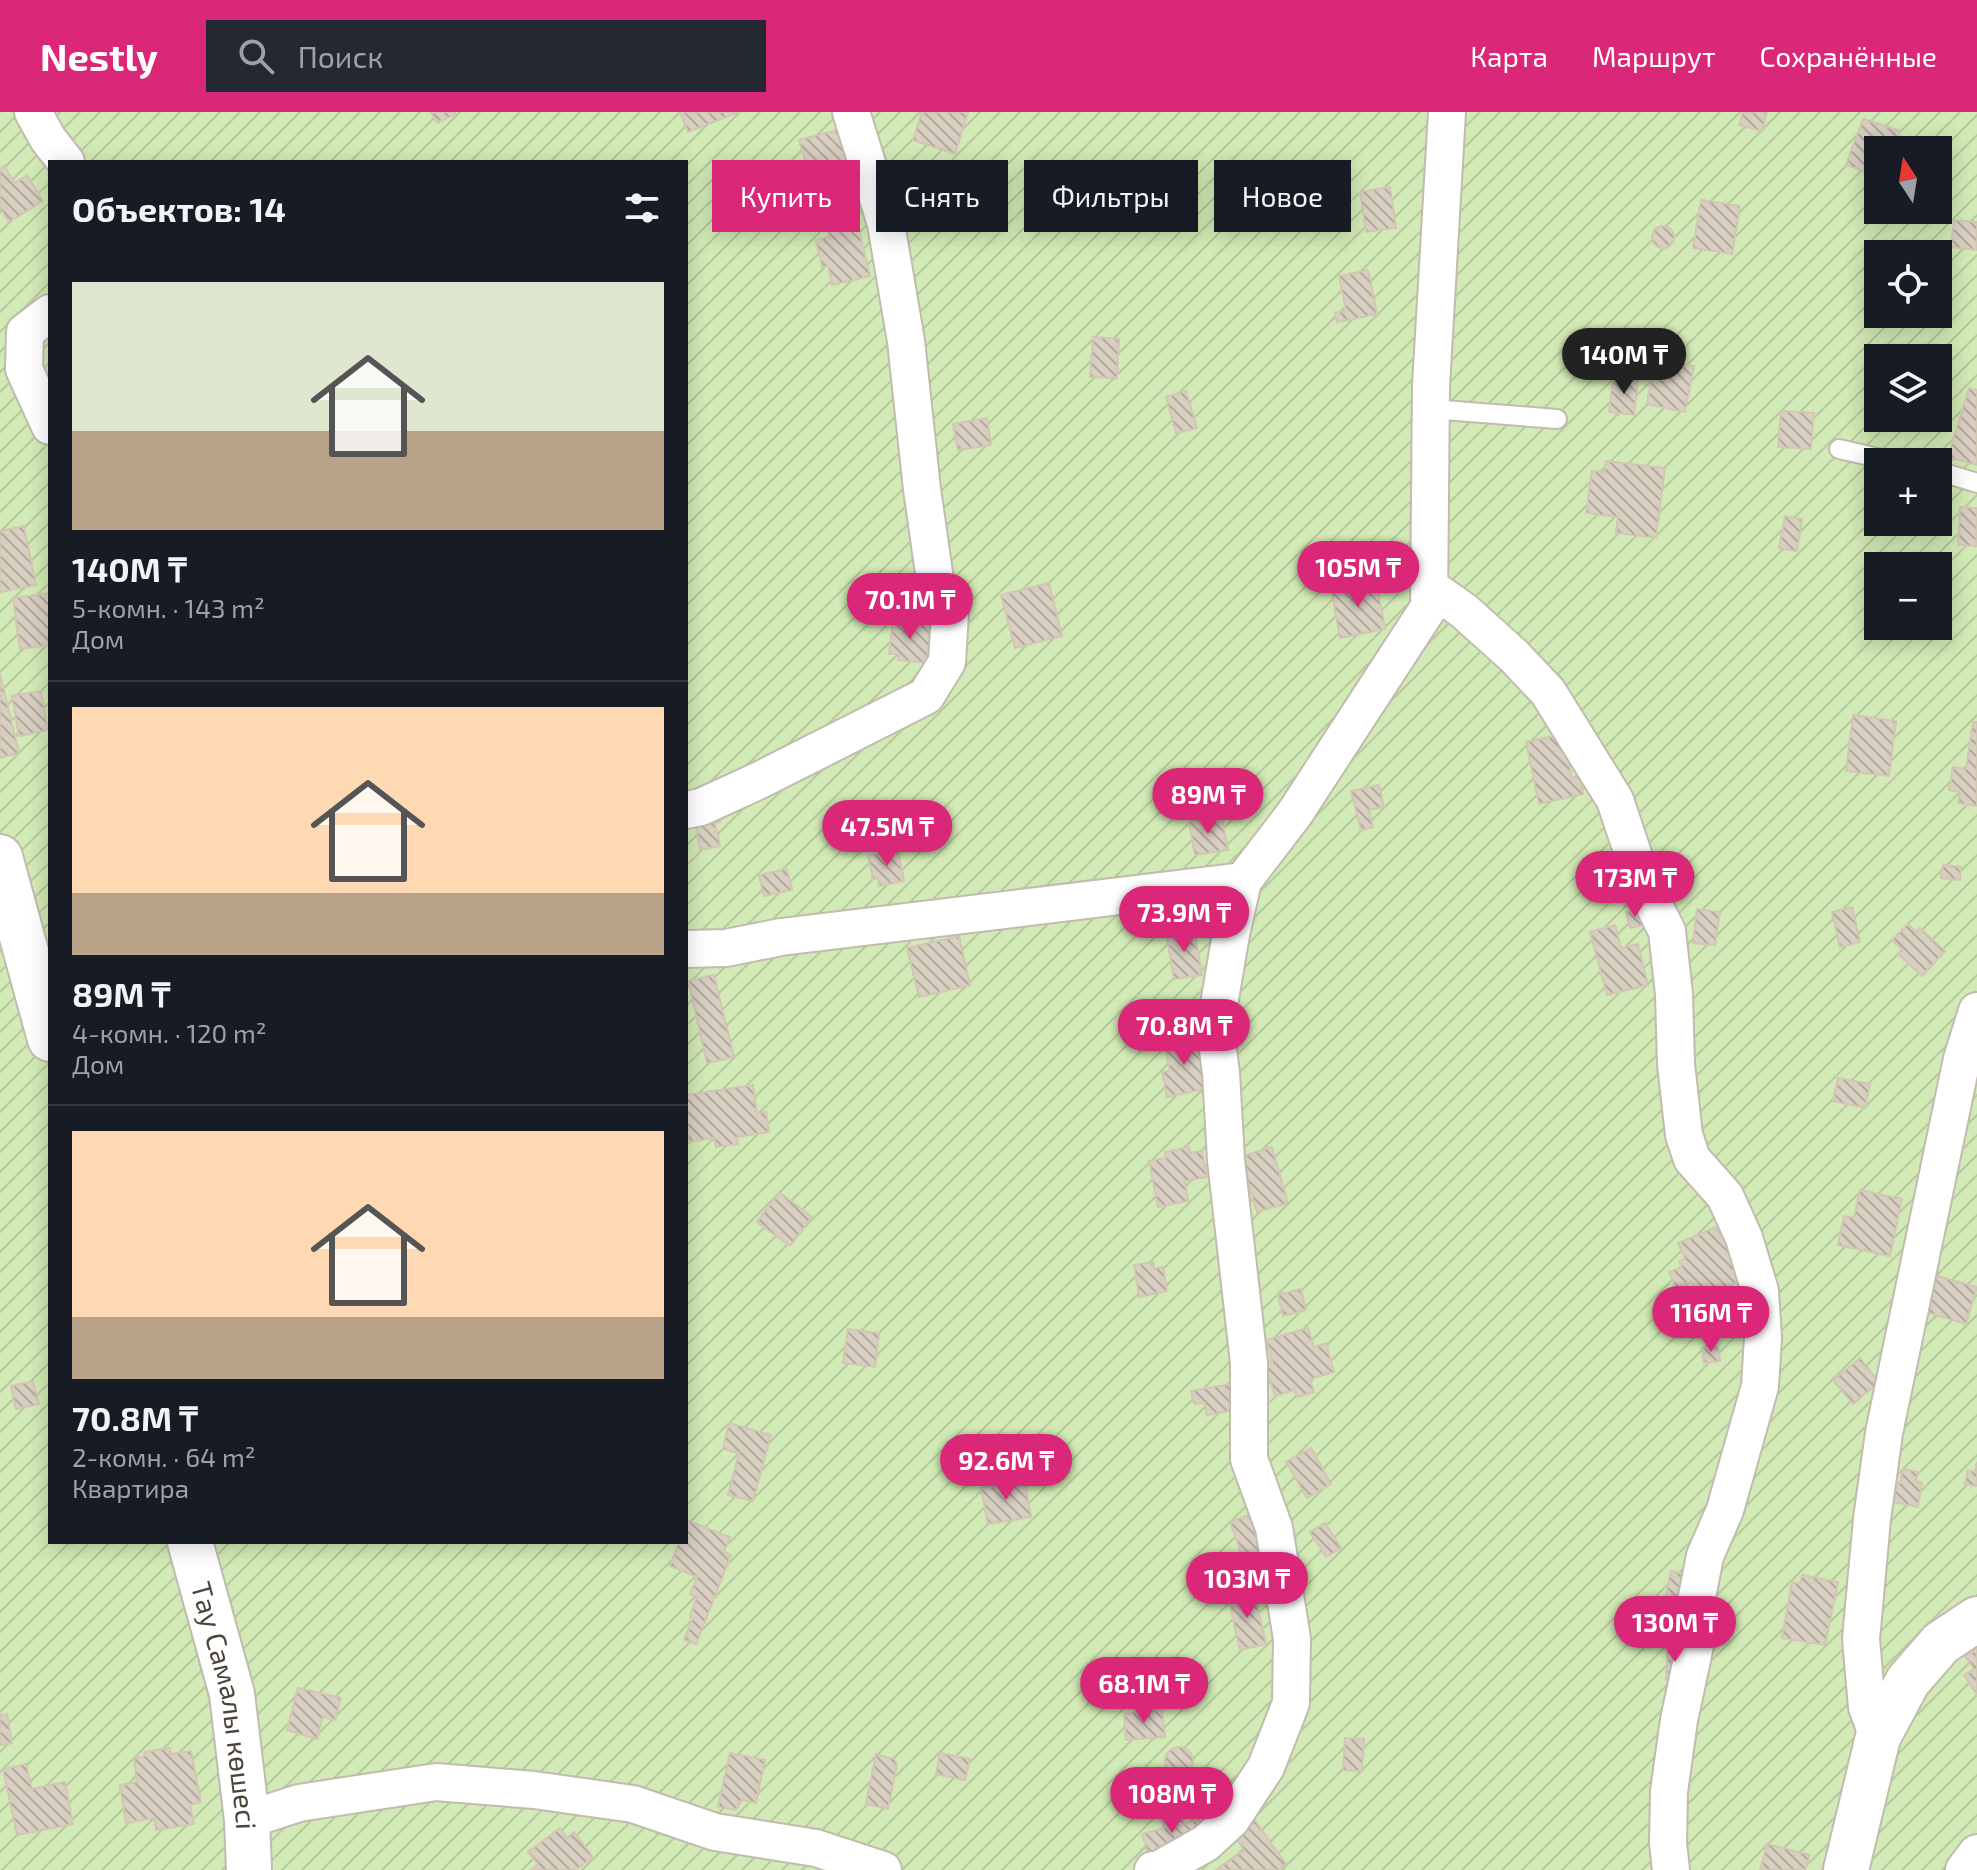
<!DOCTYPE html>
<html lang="ru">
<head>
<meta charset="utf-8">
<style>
	:root { --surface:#171b24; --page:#242831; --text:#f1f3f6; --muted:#9ea1a6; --line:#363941; --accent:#db2777 }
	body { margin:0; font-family:"Exo 2",sans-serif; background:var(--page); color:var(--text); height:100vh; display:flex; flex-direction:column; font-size:30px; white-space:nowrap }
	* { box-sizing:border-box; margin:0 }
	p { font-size:26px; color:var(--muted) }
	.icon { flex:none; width:44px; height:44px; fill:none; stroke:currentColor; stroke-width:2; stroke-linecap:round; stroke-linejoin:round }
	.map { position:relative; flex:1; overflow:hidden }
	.sheet { position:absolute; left:48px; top:48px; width:640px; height:1384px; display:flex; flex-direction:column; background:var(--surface); border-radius:0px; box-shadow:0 4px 20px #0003 }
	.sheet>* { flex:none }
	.guide { position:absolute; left:712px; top:48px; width:760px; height:72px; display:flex; gap:16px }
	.needle { width:52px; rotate:348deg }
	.buttons { position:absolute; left:1864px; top:24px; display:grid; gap:16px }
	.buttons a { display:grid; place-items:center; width:88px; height:88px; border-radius:0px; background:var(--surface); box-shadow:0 4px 20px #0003; font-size:40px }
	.price { position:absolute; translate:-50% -68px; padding:0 18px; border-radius:28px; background:var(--accent); color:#fff; font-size:26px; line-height:52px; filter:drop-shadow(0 2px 4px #0008) }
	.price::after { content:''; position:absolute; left:50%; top:48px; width:24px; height:18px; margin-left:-12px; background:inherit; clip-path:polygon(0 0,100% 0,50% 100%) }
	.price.selected { background:#222; color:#fff }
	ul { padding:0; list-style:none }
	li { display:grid; align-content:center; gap:16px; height:424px; padding:0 24px }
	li+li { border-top:2px solid var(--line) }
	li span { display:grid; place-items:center; height:248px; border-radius:0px; color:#555 }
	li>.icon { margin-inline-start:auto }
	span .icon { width:144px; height:144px; fill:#fffc; stroke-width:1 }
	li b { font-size:34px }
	h2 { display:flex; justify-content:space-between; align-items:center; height:96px; padding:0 24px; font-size:34px }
	.pill { padding:0 28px; border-radius:0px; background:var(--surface); box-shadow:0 4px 20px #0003; font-size:28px; line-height:72px }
	.pill.selected { background:var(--accent); color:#fff }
	header { display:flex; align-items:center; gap:48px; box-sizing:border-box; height:112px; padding:0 40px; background:var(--accent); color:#fff }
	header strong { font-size:38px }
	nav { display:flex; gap:44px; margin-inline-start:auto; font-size:28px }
	.search { width:560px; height:72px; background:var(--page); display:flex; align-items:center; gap:20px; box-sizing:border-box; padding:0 28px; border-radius:0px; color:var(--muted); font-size:30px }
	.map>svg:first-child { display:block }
	.garden { fill:url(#garden-furrows); fill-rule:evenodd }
	.building { fill:url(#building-back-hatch); stroke:#d3c7b4; stroke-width:2 }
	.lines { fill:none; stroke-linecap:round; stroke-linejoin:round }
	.service-casing { stroke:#c2bbae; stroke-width:22 }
	.minor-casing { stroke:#c2bbae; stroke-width:40 }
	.tertiary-casing { stroke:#c2bbae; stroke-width:48 }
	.service { stroke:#fff; stroke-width:18 }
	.minor { stroke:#fff; stroke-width:36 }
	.tertiary { stroke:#fff; stroke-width:44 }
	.labels { text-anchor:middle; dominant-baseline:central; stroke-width:7; stroke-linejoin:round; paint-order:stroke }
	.street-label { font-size:28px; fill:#4b4439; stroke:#fff }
</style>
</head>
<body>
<header>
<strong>Nestly</strong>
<div class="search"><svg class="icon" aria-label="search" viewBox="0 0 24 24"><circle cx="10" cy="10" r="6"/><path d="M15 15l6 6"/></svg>Поиск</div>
<nav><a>Карта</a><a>Маршрут</a><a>Сохранённые</a></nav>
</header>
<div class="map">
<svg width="1977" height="1758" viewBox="0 0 1977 1758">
	<defs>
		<pattern id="garden-furrows" width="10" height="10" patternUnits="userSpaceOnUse" patternTransform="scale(2)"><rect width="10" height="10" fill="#d2eab5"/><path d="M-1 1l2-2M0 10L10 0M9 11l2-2" fill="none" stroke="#b6ca9c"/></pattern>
		<pattern id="building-back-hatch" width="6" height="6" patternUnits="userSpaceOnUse" patternTransform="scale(2)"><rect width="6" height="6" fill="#d8cfc1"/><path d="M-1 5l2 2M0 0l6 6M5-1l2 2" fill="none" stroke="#b1aa9e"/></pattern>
	</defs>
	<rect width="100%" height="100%" fill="#f6f3ec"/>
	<path class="garden" d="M0,0H1977V1758H0ZM1878,38H1938V98H1878ZM50,50H686V1430H50ZM1878,142H1938V202H1878ZM1878,246H1938V306H1878ZM1878,350H1938V410H1878ZM1878,454H1938V514H1878Z"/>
	<g class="building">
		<path d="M431,0H455L456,2L437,11Z"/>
		<path d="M680,0H739L688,20Z"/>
		<path d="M922,0H968L955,42L913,28Z"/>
		<path d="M1743,0H1767L1762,19L1739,13Z"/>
		<path d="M1863,7L1900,19L1893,38H1878V64L1846,53Z"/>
		<path d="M838,18L858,92L838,97L836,90L818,95L799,28Z"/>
		<path d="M4,54L15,71L27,63L43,89L9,110L0,96V57Z"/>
		<path d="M1390,75L1396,116L1366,120L1360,80Z"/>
		<path d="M1701,88L1740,94L1732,142L1693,136Z"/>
		<path d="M1954,108L1977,110V138L1951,135Z"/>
		<path d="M857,111L870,164L832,173L828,154L822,155L816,128L829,125L828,117Z"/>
		<circle cx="1663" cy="125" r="11"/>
		<path d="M1368,158L1377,202L1337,210L1335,201L1346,199L1339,164Z"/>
		<path d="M1093,225L1119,227L1117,266L1090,265Z"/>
		<path d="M1655,246L1694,254L1685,300L1647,292Z"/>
		<path d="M1613,266L1638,269L1634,303L1609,300Z"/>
		<path d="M1969,276L1977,278V353L1948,345Z"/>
		<path d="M1186,279L1197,316L1176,321L1166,285Z"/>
		<path d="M1781,299L1814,301L1811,337L1778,335Z"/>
		<path d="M987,306L991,333L958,338L953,312Z"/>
		<path d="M1606,349L1665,356L1656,426L1616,421L1618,405L1586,401L1592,359L1604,360Z"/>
		<path d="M1960,395L1977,396L1976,434L1958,433Z"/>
		<path d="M1785,404L1802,407L1797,439L1779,436Z"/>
		<path d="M24,414L36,473L0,480V419Z"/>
		<path d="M1376,468L1385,517L1340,526L1331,476Z"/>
		<path d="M1049,471L1062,524L1015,536L1001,483Z"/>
		<path d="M50,481V533L20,537L13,486Z"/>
		<path d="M893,508L931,512L927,551L898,548L899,542H889Z"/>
		<path d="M0,562L19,641L0,646Z"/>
		<path d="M41,579L48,618L19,624L12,584Z"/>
		<path d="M1853,603L1896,609L1889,664L1846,659Z"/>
		<path d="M1973,610H1977V694L1958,691L1960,680L1949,678L1953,655L1966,657Z"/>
		<path d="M1563,622L1572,666L1579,664L1583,682L1539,692L1526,630Z"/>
		<path d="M1379,673L1384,695L1369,698L1373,715L1361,718L1351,679Z"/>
		<path d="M718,701L720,710L715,711L720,734L700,738L694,706Z"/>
		<path d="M1222,705L1228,738L1195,743L1189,710Z"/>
		<path d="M898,738L904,769L879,774L878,766L873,767L868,744Z"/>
		<path d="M1943,753L1961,755L1960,768L1941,766Z"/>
		<path d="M787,757L792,778L764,784L759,763Z"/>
		<path d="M1852,795L1860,830L1840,835L1832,800Z"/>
		<path d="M1697,797L1720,800L1715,833L1693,831Z"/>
		<path d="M1640,798L1643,813L1630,816L1626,800Z"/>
		<path d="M1908,812L1916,820L1920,816L1945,839L1922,864L1898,842L1902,837L1892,828Z"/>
		<path d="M1615,813L1621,836L1638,832L1648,873L1607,883L1590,820Z"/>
		<path d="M1194,816L1202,863L1174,867L1166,820Z"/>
		<path d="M959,824L970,873L919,885L907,836Z"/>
		<path d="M714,863L734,945L707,951L688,869Z"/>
		<path d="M1197,924L1208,976L1167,985L1162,960L1170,959L1164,931Z"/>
		<path d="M1838,966L1870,972L1865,996L1833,989Z"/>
		<path d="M753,973L757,1001L766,1000L769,1020L737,1025L738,1032L716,1035L714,1026L688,1030L686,983Z"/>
		<path d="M1189,1035L1190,1041L1202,1039L1207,1065L1185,1069L1188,1089L1158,1095L1149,1049L1166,1046L1165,1040Z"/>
		<path d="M1272,1035L1288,1091L1257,1100L1240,1045Z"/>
		<path d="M1860,1078L1902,1087L1890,1144L1838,1133L1844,1104L1854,1106Z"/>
		<path d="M779,1080L812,1105L790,1134L757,1110Z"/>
		<path d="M1716,1115L1721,1125L1726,1123L1745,1167L1698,1187L1691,1169L1676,1176L1669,1160L1682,1155L1679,1149L1685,1147L1678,1131Z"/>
		<path d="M1153,1150L1154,1157L1163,1155L1167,1179L1139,1185L1134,1153Z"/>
		<path d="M1937,1164L1977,1175L1966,1212L1926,1200Z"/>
		<path d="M1301,1177L1306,1198L1283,1204L1278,1183Z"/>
		<path d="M1308,1216L1314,1235L1326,1231L1334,1260L1310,1267L1314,1280L1297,1285L1294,1278L1275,1284L1265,1251L1272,1249L1266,1228Z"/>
		<path d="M848,1217L879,1221L875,1255L843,1251Z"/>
		<path d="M1718,1234L1720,1249L1704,1251L1702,1236Z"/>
		<path d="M1860,1246L1879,1270L1853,1292L1833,1268Z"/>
		<path d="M33,1269L39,1292L16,1297L11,1274Z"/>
		<path d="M1231,1272L1235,1298L1207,1303L1205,1291L1194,1292L1191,1279Z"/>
		<path d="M729,1311L771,1323L753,1389L728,1383L739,1341L723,1337Z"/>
		<path d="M1311,1336L1331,1372L1307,1386L1286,1350Z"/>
		<path d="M1977,1350V1374L1965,1372L1968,1358L1975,1360Z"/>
		<path d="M1903,1357L1918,1360L1916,1369L1922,1371L1918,1395L1893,1390L1894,1383L1889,1382L1891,1369L1900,1371Z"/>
		<path d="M1011,1365L1013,1372L1025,1370L1031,1405L988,1412L981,1376L1000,1373L999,1368Z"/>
		<path d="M1250,1403L1272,1471L1253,1477L1230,1409Z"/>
		<path d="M688,1409L730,1425L724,1440L731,1443L696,1532L684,1528L692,1508L690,1504L697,1485L690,1482L697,1465L670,1454L679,1430H686V1413Z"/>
		<path d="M1325,1411L1341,1436L1326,1445L1310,1420Z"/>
		<path d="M1671,1459L1692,1464L1685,1501L1663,1496Z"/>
		<path d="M1802,1463L1838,1470L1825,1533L1782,1526L1792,1470L1800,1472Z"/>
		<path d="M1254,1478L1266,1532L1240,1538L1228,1485Z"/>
		<path d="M1668,1535L1684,1536L1681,1569L1666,1568Z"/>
		<path d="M1977,1537V1583L1964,1563L1974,1557L1965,1544Z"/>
		<path d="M298,1576L341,1586L335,1608L323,1605L317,1627L287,1618Z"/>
		<path d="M1162,1598L1165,1625L1126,1628L1124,1602Z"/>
		<path d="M7,1602L12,1631L0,1633V1603Z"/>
		<path d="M1345,1626L1364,1627L1362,1659L1343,1658Z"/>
		<circle cx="1179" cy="1649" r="14"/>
		<path d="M170,1636V1642L191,1639L201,1690L190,1693L194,1712L156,1718L154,1706L126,1711L120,1673L137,1670L134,1646L145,1644L144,1640Z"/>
		<path d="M730,1641L765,1648L756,1691L742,1688L736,1698L718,1695Z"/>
		<path d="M940,1641L970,1647L965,1668L936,1662Z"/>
		<path d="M876,1642L894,1647L897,1652L888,1697L866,1692Z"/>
		<path d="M26,1652L32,1677L65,1670L73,1712L17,1723L3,1657Z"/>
		<path d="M1181,1702L1184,1712L1199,1708L1204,1726L1148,1743L1142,1722L1164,1716L1162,1708Z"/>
		<path d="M1252,1704L1286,1752L1278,1758H1218L1217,1757L1244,1738L1231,1719Z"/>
		<path d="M560,1716L567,1726L574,1720L593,1745L576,1758H531L538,1752L528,1740Z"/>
		<path d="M1767,1732L1810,1743L1805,1758H1760Z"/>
	</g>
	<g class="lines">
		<g class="service-casing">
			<g id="service">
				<path d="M1431,297L1557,307"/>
				<path d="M1839,337L1896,350"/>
				<path d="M1938,359L1977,371"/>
			</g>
		</g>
		<g class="minor-casing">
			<g id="minor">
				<path d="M33,0L48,27L66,50"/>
				<path d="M50,201L25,220L24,257L50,314"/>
				<path d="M1430,475L1464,499L1514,544L1548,580L1615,688L1643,772L1667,819L1674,882L1676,952L1684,1023L1692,1047L1725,1084L1744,1126L1760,1179L1763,1226L1760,1274L1725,1398L1705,1444L1697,1485V1524L1679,1608L1669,1680L1668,1731L1671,1758"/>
				<path d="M686,698L701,695L762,667L926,584L947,550L950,501L935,468L922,377L906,229L886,112L851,0"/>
				<path d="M686,837L726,836L781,825L1243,769L1295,701L1429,495L1431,274L1447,0"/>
				<path d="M1878,1625L1867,1595L1861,1527L1872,1407L1884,1321L1962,947L1977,899"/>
				<path d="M247,1708L299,1691L436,1670L534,1678L633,1692L715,1720L816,1736L883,1758"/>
				<path d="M1153,1758L1160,1757L1206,1731L1231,1708L1266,1655L1291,1591L1292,1527L1274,1416L1249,1347V1251L1226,1048L1221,961L1215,916L1231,822L1243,769"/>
				<path d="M1964,1758L1977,1741"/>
			</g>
		</g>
		<g class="tertiary-casing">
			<g id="tertiary">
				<path d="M0,745L50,927"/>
				<path id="s1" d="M190,1430L232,1582L247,1708L249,1758"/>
				<path d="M1846,1758L1878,1625L1908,1569L1941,1531L1977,1507"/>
			</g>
		</g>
		<use href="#service" class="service"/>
		<use href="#minor" class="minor"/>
		<use href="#tertiary" class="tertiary"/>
	</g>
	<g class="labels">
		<g class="street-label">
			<text stroke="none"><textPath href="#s1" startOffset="168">Тау Самалы көшесі</textPath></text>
		</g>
	</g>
</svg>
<div class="buttons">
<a><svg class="needle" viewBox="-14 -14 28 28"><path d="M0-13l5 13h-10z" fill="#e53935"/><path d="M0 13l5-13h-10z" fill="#9ea1a6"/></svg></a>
<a><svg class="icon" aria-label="locate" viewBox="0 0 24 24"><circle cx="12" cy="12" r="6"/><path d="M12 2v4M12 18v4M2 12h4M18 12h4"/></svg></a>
<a><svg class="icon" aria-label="layers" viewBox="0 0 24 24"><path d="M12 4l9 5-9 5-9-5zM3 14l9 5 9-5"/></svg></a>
<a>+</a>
<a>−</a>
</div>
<b class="price selected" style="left:1624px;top:284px">140M ₸</b>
<b class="price" style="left:1358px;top:497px">105M ₸</b>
<b class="price" style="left:910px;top:529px">70.1M ₸</b>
<b class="price" style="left:1208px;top:724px">89M ₸</b>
<b class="price" style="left:887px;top:756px">47.5M ₸</b>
<b class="price" style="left:1635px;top:807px">173M ₸</b>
<b class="price" style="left:1184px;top:842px">73.9M ₸</b>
<b class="price" style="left:1184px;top:955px">70.8M ₸</b>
<b class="price" style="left:1711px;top:1242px">116M ₸</b>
<b class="price" style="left:1006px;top:1390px">92.6M ₸</b>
<b class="price" style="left:1247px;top:1508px">103M ₸</b>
<b class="price" style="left:1675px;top:1552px">130M ₸</b>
<b class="price" style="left:1144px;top:1613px">68.1M ₸</b>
<b class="price" style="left:1172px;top:1723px">108M ₸</b>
<div class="guide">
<a class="pill selected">Купить</a>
<a class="pill">Снять</a>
<a class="pill">Фильтры</a>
<a class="pill">Новое</a>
</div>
<section class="sheet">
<h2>Объектов: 14<svg class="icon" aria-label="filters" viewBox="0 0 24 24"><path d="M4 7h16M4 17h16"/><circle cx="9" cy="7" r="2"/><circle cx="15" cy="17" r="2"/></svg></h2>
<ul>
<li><span style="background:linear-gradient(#dfe7d0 60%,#b9a48a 0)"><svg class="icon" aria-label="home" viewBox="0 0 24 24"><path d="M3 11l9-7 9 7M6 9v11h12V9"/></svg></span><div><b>140M ₸</b><p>5-комн. · 143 m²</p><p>Дом</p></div></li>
<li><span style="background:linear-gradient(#ffd9b3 75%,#b9a48a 0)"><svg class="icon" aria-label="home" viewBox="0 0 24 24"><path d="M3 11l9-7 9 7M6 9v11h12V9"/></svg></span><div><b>89M ₸</b><p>4-комн. · 120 m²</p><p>Дом</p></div></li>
<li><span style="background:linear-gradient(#ffd9b3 75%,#b9a48a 0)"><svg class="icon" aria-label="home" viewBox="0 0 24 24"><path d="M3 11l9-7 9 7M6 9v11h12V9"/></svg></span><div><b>70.8M ₸</b><p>2-комн. · 64 m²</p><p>Квартира</p></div></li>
</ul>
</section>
</div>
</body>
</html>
